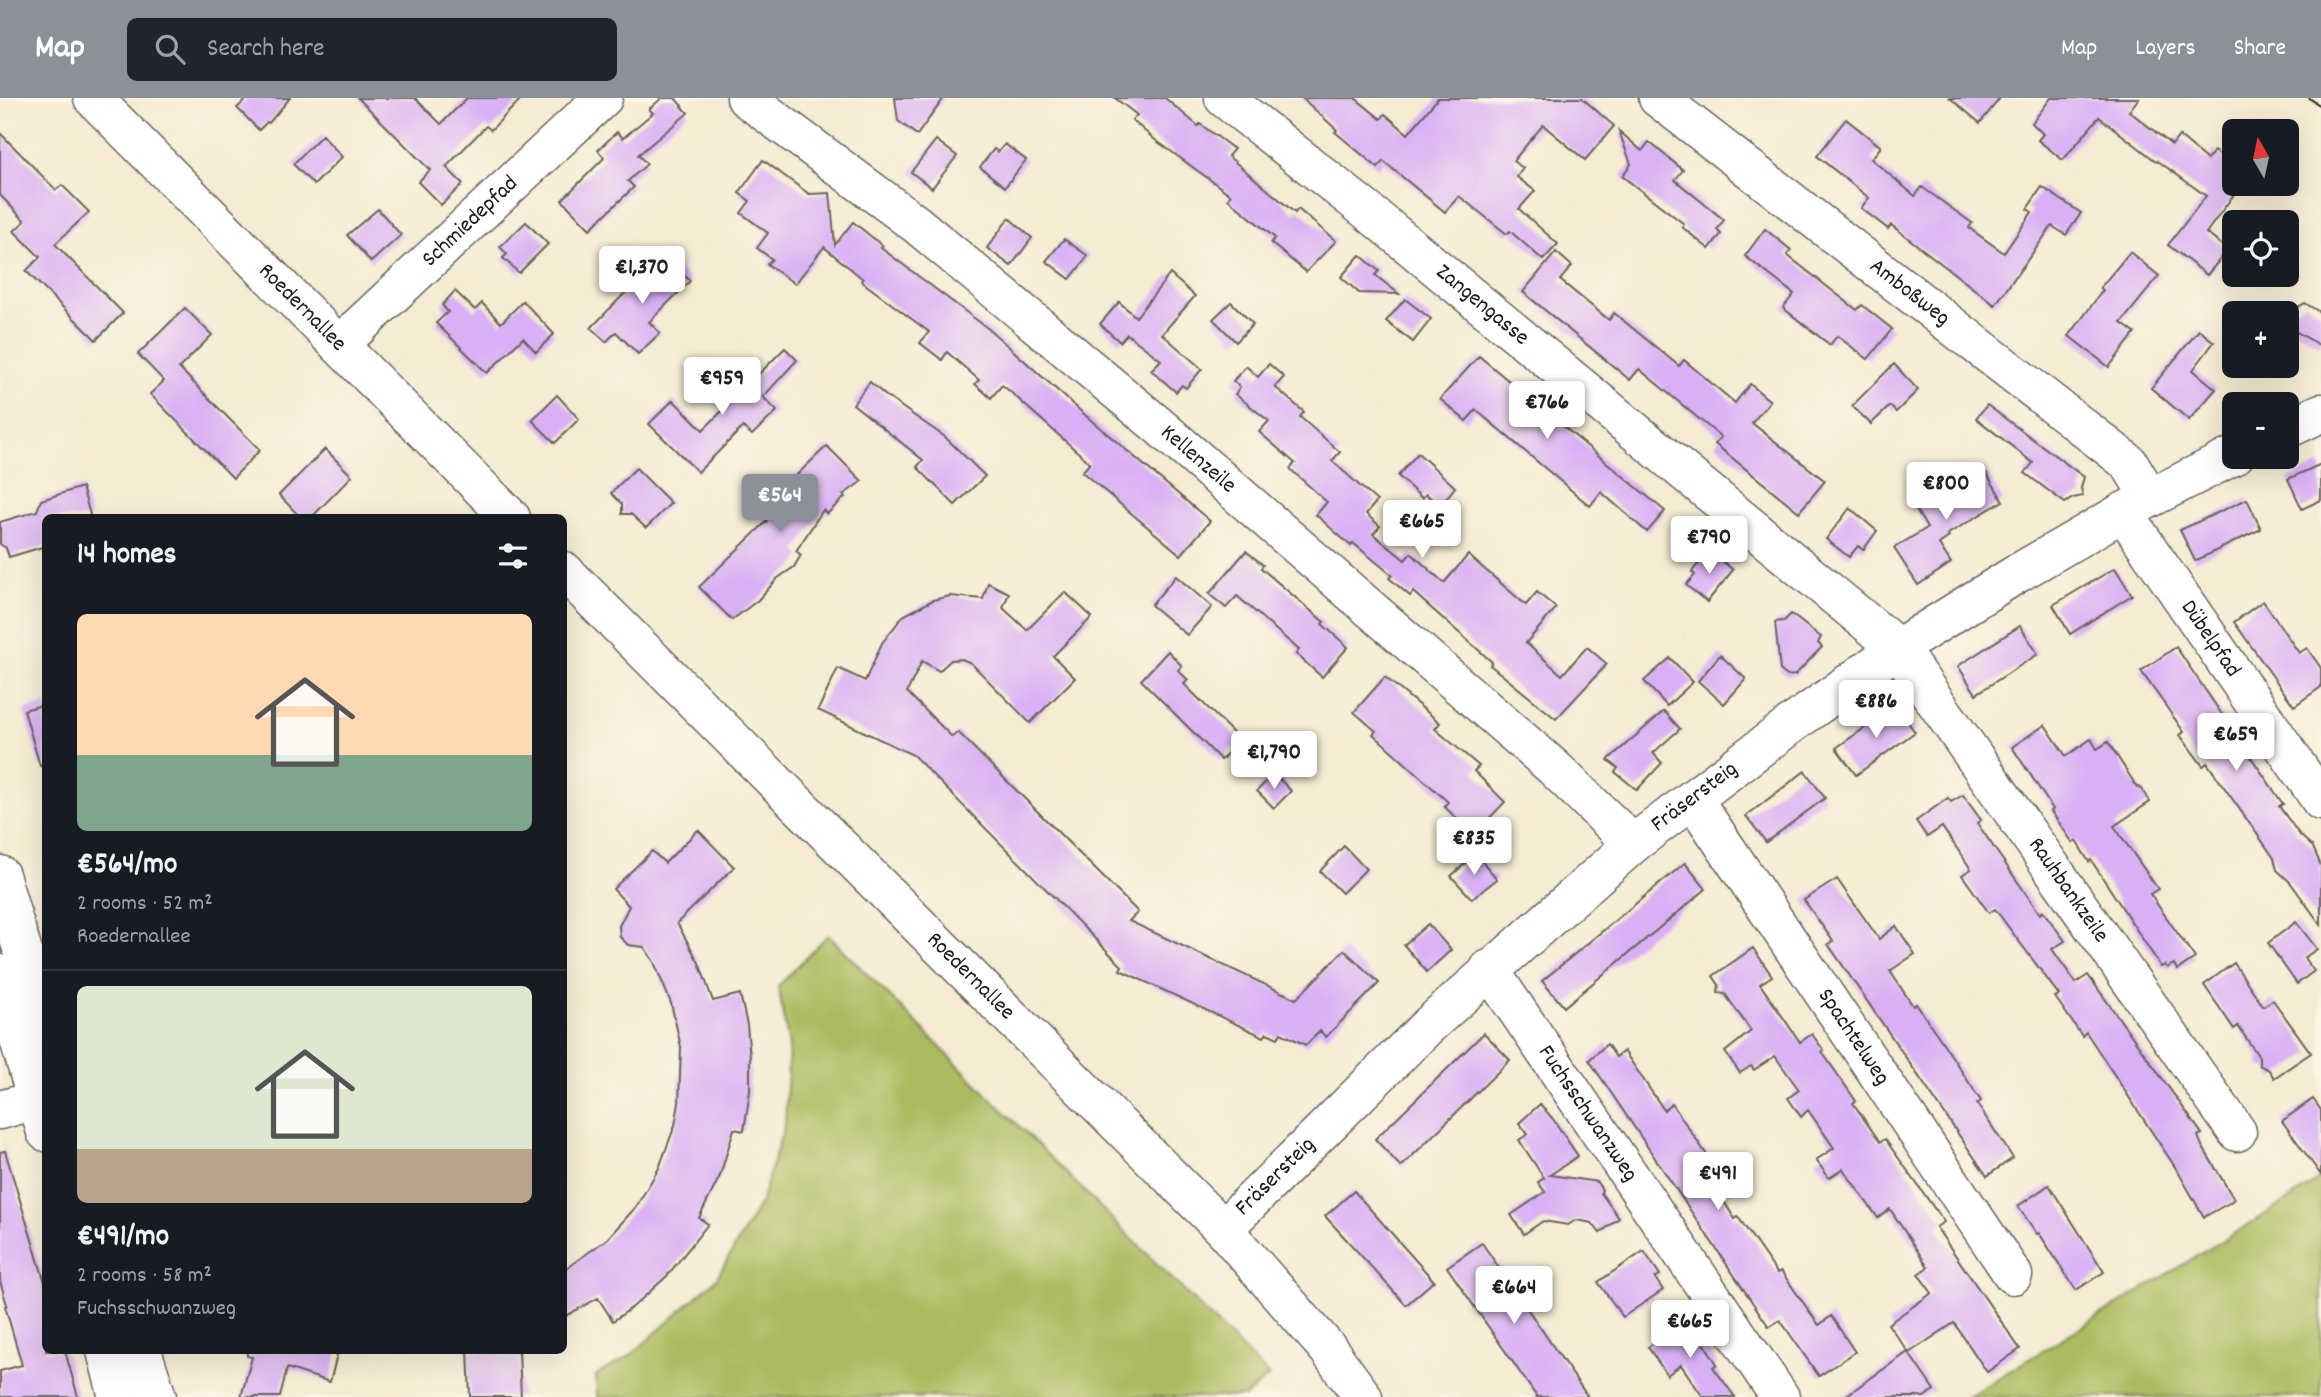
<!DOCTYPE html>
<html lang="en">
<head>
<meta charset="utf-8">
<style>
	:root { --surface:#171b24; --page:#20242c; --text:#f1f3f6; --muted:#9ea1a6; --line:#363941; --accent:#8c9099 }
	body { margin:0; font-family:Dekko,sans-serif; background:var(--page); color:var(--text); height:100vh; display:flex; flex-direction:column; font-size:26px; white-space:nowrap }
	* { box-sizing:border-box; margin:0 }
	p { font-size:23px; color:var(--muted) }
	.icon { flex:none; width:38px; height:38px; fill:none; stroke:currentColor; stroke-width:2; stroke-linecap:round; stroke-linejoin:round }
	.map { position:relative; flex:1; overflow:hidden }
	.panel { position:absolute; left:42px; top:416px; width:525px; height:840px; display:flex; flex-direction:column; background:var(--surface); border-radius:10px; box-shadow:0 7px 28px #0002 }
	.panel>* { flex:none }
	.needle { width:46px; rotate:351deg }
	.tools { position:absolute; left:2222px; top:21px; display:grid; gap:14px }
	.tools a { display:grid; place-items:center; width:77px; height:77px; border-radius:10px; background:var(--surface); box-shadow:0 7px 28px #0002; font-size:35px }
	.price { position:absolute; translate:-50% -60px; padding:0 16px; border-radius:7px; background:#fff; color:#222; font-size:23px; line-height:46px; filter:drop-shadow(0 2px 4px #0008) }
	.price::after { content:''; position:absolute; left:50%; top:42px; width:21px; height:16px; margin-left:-10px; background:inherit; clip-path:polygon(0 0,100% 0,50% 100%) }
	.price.on { background:var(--accent); color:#fff }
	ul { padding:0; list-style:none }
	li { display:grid; align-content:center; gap:14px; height:371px; padding:0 35px }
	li+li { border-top:2px solid var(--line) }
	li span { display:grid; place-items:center; height:217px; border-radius:10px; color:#555 }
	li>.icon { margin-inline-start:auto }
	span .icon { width:126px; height:126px; fill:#fffc; stroke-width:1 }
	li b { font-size:30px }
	h2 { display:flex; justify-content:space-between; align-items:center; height:84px; padding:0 35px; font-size:30px }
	header { display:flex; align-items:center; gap:42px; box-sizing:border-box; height:98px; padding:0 35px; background:var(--accent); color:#fff }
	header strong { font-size:33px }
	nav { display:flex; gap:38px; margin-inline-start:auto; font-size:24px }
	.search { width:490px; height:63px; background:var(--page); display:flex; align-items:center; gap:18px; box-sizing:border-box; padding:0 24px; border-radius:10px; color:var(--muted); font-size:26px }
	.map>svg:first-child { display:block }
	.green { fill:#acbb5e; stroke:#646c3d; stroke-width:2 }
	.building { fill:#d9b0f5 }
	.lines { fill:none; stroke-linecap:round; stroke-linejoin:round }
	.minor-casing { stroke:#68645c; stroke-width:41 }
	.major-casing { stroke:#68645c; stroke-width:41 }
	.minor { stroke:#fff; stroke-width:38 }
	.major { stroke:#fff; stroke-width:38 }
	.tram { stroke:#1c1c1c; stroke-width:2 }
	.labels { text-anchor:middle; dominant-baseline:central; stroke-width:6; stroke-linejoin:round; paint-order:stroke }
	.street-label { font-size:23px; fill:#1c1c1c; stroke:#fcf5e5 }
</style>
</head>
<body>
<header>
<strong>Map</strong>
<div class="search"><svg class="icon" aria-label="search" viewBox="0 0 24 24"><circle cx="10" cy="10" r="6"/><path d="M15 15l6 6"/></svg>Search here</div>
<nav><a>Map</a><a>Layers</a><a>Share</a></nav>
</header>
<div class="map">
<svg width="2321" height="1299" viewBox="0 0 2321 1299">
	<rect width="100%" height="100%" fill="#fcf5e5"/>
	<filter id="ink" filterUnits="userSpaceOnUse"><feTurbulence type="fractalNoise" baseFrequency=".0143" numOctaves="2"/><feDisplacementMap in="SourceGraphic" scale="14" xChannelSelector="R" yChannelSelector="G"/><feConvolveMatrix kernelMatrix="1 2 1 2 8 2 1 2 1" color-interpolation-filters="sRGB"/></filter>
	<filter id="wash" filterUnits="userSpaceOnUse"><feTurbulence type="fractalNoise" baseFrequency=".00686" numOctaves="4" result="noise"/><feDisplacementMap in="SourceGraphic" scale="28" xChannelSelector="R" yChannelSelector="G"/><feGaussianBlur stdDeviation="1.57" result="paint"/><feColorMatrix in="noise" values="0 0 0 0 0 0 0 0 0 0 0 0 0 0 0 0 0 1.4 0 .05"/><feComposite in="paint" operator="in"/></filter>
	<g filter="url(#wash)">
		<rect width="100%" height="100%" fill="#f4ebd2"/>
		<g class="green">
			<path d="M828,837L1269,1278L1245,1299H597L596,1277L630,1258L716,1181L761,1104L785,1025L789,948L778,888Z"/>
			<path d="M2321,1080V1299H1967L2290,1101Z"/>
		</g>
		<g id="blocks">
			<g class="building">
				<path d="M248,0H290L269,25L267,24L259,32L237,10Z"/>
				<path d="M358,0H415L441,26L467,0H522L491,32L486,28L446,69L463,86L441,107L418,84L430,72Z"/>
				<path d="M662,0H675L688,15L638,57L647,66L628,83L634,89L590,131L562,102L604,60L598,52L617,34L623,40L653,15L649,11Z"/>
				<path d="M895,0H944L917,37L898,23Z"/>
				<path d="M1115,0H1165L1198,28L1200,26L1234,51L1228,58L1295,115L1298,111L1336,143L1306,174L1271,145L1275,140L1228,101L1231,97L1154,41L1132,22L1137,17Z"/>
				<path d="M1302,0H1355L1381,21L1385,16L1408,36L1438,0H1582L1614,28L1585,62L1543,27L1513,63L1523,70L1517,79L1535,93L1519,111L1558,146L1543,162L1510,133L1507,136L1459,98L1445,114L1383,63L1378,70L1335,34L1337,32Z"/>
				<path d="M1950,0H2000L1980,25Z"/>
				<path d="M2051,0H2139L2129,13L2172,47L2179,38L2207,62L2214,53L2235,68V95L2206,135L2228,152L2207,177L2168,147L2206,98L2158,63L2157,64L2099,19L2063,62L2038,42L2043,36L2032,25Z"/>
				<path d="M1846,21L1881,49L1871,61L1915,98L1922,89L1972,125L1969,130L2004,155L2032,114L2027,111L2042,89L2081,115L2066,137L2052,128L1995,207L1891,127L1888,131L1861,110L1869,100L1817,58Z"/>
				<path d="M1619,33L1642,53L1649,44L1683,72L1675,82L1724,122L1717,132L1721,136L1709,151L1682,129L1684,126L1622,78L1631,66Z"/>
				<path d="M0,35L56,92L62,87L89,114L55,146L123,215L96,242L26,173L40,159L14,133L25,123L0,97Z"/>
				<path d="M322,37L342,59L314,87L293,66Z"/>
				<path d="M936,42L957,58L932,90L911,74Z"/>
				<path d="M1005,46L1026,62L1005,89L980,69L994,51L998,54Z"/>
				<path d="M763,62L809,96L830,95L835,147L853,124L883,148L881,150L990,232L1085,317L1210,423L1181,457L1082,374L1090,365L1006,290L1002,287L991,300L975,286L979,282L947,254L942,262L920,245L929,234L861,183L863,181L824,149L795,186L767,166L772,161L757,150L768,135L741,115L750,103L739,95Z"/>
				<path d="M378,111L401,137L371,164L347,137Z"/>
				<path d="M1009,120L1032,140L1011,168L987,150Z"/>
				<path d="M526,124L548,146L519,175L503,160L507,156L500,149Z"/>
				<path d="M1765,131L1791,152L1787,157L1857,212L1862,207L1892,231L1868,261L1837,238L1830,247L1783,210L1794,196L1745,158Z"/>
				<path d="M1064,141L1088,158L1070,181L1046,163Z"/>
				<path d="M1556,154L1572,168L1560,182L1609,222L1614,215L1679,268L1684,262L1735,305L1750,286L1770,303L1752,325L1825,383L1799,414L1715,346L1721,339L1639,271L1630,282L1523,194Z"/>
				<path d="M2130,154L2159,178L2121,225L2135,235L2109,269L2069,238L2103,192L2100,190Z"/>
				<path d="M663,156L690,183L649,224L660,235L638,256L616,234L606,244L591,230Z"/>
				<path d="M1360,157L1379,173L1375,177L1399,196L1359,195L1341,179Z"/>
				<path d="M1170,176L1195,198L1162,236L1202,271L1186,290L1182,287L1176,294L1151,272L1161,262L1127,236L1120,244L1100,226L1119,204L1136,219Z"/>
				<path d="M455,193L475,212L482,205L501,225L523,203L554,236L536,254L523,240L487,275L436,225L448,214L442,207Z"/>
				<path d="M1405,201L1431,221L1413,244L1386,223Z"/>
				<path d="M1231,204L1253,226L1236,244L1213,221Z"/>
				<path d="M2305,205L2321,215V248L2290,230V219L2295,211Z"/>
				<path d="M185,210L212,237L179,270L260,352L233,380L150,296L164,283L138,256Z"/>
				<path d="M2199,232L2214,244L2193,272L2216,291L2189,322L2151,290Z"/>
				<path d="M785,250L797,262L763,299L777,313L752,337L743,329L698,374L649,326L673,302L703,332Z"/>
				<path d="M1479,258L1665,413L1647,434L1601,394L1590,408L1476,312L1466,323L1440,301Z"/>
				<path d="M1269,266L1284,279L1275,289L1304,314L1300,319L1340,354L1332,363L1377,403L1366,416L1380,428L1373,436L1405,462L1411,455L1444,485L1468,457L1526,507L1537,494L1556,510L1526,545L1562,577L1587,549L1607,566L1556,621L1490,567L1492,564L1413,494L1410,498L1389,480L1392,477L1353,445L1351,448L1316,417L1327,404L1290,371L1295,365L1259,334L1269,323L1235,296L1240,289L1233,283L1246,268L1258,279Z"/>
				<path d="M1894,266L1918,292L1896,314L1890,308L1871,326L1852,308Z"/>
				<path d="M870,284L886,298L945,339L985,378L955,407L917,369L923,362L853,306Z"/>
				<path d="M557,297L579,321L555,345L532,322Z"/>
				<path d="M1987,307L2084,379L2081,390L2083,398L2073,400L2065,405L2025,375L2033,365L1976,320Z"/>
				<path d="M827,348L862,383L843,397L845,399L827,416L823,412L796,453L801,457L794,469L778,480L758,502L732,522L699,489L767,423L758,414Z"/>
				<path d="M325,351L352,378L311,420H301L279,397Z"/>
				<path d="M1418,355L1455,389L1440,408L1426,396L1422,400L1398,378Z"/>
				<path d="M2321,366V402L2302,411L2288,381Z"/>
				<path d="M636,370L671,405L646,430L631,416H622V406L611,395Z"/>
				<path d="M1976,371H1984L2003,403L1948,436L1949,439L1939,446L1951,465L1918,487L1894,450L1927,430L1913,407Z"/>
				<path d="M82,389L91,420H46V448L9,459L6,450L0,446V424L37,413L41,402Z"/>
				<path d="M2247,401L2261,431L2195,463L2180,432Z"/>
				<path d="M1850,410L1877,433L1863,452L1858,448L1849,459L1826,441Z"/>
				<path d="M1710,452L1733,472L1707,504L1686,487L1695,477L1692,474L1694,471Z"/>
				<path d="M1246,453L1263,467L1261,470L1324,524L1322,526L1348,549L1322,579L1296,556L1299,552L1237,498L1226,510L1209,496Z"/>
				<path d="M2115,470L2132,497L2070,536L2053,507Z"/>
				<path d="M1176,478L1212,509L1187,537L1151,507Z"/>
				<path d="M988,485L1009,495L1003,510L1027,532L1065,494L1092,519L1053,558L1075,580L1030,625L971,565L962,561L951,562L939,573L922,563L907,594L952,639L958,634L1138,814L1129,823L1296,901L1344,852L1379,885L1326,939L1320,933L1306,947L1281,935L1278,940L1267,935L1264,939L1120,872L1122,868L913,657L818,612L838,570L865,583L882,545L903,518L933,502L950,498L983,501Z"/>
				<path d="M2263,503L2299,555L2307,550L2321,570V589L2294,608L2234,524Z"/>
				<path d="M1791,516L1821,539L1818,545L1822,549L1795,577L1787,578L1780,572L1775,524L1784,523Z"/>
				<path d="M2020,528L2038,556L1976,596L1958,568Z"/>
				<path d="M2176,549L2283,706L2279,708L2299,736L2313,749L2321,768V827L2290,784L2277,772L2274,760L2207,665L2203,668L2180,637L2184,634L2141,573Z"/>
				<path d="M1168,553L1182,568L1178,572L1188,582L1184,586L1240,642L1221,662L1141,582Z"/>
				<path d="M1720,557L1746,581L1724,606L1698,583Z"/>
				<path d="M1670,560L1693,584L1667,608L1644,583Z"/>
				<path d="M1385,579L1440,625L1435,631L1479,668L1474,673L1505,704L1473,737L1444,708L1448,704L1373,636L1376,633L1354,614Z"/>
				<path d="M46,606V667L40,668L24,612Z"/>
				<path d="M1896,608L1915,634L1856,677L1836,650Z"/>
				<path d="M1664,613L1680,631L1653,655L1662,665L1637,692L1615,674L1618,670L1608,662Z"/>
				<path d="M2045,627L2066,658L2091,641L2097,651L2108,644L2137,689L2139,688L2150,704L2114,728L2158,791L2150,796L2195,860L2177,872L2174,866L2167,870L2165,867L2161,869L2091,762L2089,764L2076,743L2073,745L2051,713L2053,711L2012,649Z"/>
				<path d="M1805,673L1825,700L1766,744L1746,718Z"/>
				<path d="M1274,675L1291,693L1274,710L1257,693Z"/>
				<path d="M1963,697L1981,722L1977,725L2040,816L2043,813L2065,843L2052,851L2076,885L2088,877L2202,1036L2198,1038L2202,1048L2234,1101L2229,1105L2204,1119L2177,1072L2086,934L2082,938L2055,899L2059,897L1995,811L1989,815L1962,777L1971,771L1942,729L1927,739L1916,723L1948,700L1951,704Z"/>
				<path d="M698,732L734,769L677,825L699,865L713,903L740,896L747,927L750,960V993L744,1033L734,1031L720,1078L699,1120L708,1126L667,1178L634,1208L613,1223L598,1200L564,1219V1172L607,1141L636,1109L659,1070L675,1027L679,1005L681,949L671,905L654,864L644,849L628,847L620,839L619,828L629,808L613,791L652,753L665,765Z"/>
				<path d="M1344,748L1366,771L1342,795L1320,773Z"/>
				<path d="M1476,756L1497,781L1472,801L1451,778Z"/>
				<path d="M1685,765L1706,791L1564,909L1542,883Z"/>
				<path d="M1837,781L1879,841L1896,828L1915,856L1890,873L1913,908L1916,906L1943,945L1981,1003L1977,1006L2013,1060L1987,1078L1828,846L1833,843L1804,802Z"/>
				<path d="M2296,824L2317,851L2304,860L2314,873L2297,886L2268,845Z"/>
				<path d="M1428,826L1451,852L1427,874L1404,847Z"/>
				<path d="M1753,850L1772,878L1760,886L1800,944L1812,936L1824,953L1822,954L1856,1003L1853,1005L1880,1044L1885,1041L1944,1124L1936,1129L2020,1251L1987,1274L1954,1225L1909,1255L1888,1226L1932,1195L1918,1176L1928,1169L1890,1111L1878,1120L1843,1071L1829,1080L1816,1062L1834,1050L1808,1012L1801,1019L1788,1000L1799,992L1775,958L1754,972L1751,968L1740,975L1725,954L1751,933L1725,896L1718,895L1719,887L1713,878Z"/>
				<path d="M2234,865L2263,908L2273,902L2311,955L2274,980L2269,972L2259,967V959L2238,928L2234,931L2204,887Z"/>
				<path d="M1484,935L1510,962L1401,1069L1375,1041Z"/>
				<path d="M1607,946L1616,959L1624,953L1664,1012L1672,1006L1724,1082L1714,1088L1735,1121L1738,1119L1777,1175L1781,1173L1819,1227L1831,1218L1855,1254L1819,1278L1780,1222L1769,1229L1589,962Z"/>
				<path d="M2313,1001L2321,1012V1077L2282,1023Z"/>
				<path d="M1540,1006L1553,1021L1578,1058L1550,1077L1597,1084L1602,1092L1601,1095L1619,1120L1600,1135L1592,1125L1576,1122L1568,1127L1543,1123L1524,1136L1511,1117L1545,1094L1538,1084L1544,1080L1519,1042L1528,1036L1519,1025Z"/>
				<path d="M5,1053L46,1188V1253H65L78,1299H0V1273L22,1267L5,1208L7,1207L0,1183V1054Z"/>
				<path d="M2049,1087L2104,1174L2076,1192L2039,1135L2037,1136L2018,1108Z"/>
				<path d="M1354,1093L1434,1183L1406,1207L1325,1118Z"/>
				<path d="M1482,1145L1588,1299H1537L1447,1169Z"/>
				<path d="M1644,1153L1660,1177L1655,1180L1663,1192L1623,1219L1598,1184Z"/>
				<path d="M1689,1222L1717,1266L1713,1269L1735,1299H1703L1681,1267L1667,1277L1648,1249Z"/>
				<path d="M247,1253H338L330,1284L287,1270L280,1299H241L252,1259L247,1258Z"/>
				<path d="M468,1253H519L521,1299H470Z"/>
				<path d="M1908,1254L1934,1292L1924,1299H1844Z"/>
			</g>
		</g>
	</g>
	<g filter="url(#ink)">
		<use href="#blocks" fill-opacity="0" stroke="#68645c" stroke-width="2"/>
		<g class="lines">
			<g class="minor-casing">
				<g id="minor">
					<path id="s1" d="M746,0L916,126L1159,328L1553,669L1633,746"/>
					<path id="s2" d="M1224,0L1365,111L1898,550L2237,1034"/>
					<path id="s3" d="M1658,0L2129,365L2150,400"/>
					<path id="s4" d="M339,247L603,0"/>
					<path d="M2287,331L2321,315"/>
					<path id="s5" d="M2123,414L2321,703"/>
					<path id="s6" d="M1693,701L2013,1177"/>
					<path id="s7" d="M1489,871L1780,1299"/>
					<path d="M0,1012L36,1002"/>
					<path id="s8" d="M1223,1131L1429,927L1633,746L1789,628L1898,550L2018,475L2123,414L2235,357"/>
				</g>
			</g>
			<g class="major-casing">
				<g id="major">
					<path id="s9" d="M93,0L511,420"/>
					<path id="s10" d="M564,473L1223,1131L1328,1251L1363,1299"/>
					<path d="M0,777L46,931"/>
					<path d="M0,876L46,1034"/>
					<path d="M106,1253L118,1299"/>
					<path d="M142,1253L157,1299"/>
				</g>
			</g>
			<use href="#minor" class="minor"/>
			<use href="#major" class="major"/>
			<path class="tram" d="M2309,0L2321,8"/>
		</g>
	</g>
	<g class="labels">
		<g class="street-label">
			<text stroke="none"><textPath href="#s4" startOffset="180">Schmiedepfad</textPath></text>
			<text stroke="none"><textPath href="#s3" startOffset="318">Amboßweg</textPath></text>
			<text stroke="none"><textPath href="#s2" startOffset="331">Zangengasse</textPath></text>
			<text stroke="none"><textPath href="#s9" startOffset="296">Roedernallee</textPath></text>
			<text stroke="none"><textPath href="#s1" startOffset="579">Kellenzeile</textPath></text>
			<text stroke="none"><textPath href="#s5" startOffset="154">Dübelpfad</textPath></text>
			<text stroke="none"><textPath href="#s8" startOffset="640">Fräsersteig</textPath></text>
			<text stroke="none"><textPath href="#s2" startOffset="1166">Rauhbankzeile</textPath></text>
			<text stroke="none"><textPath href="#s10" startOffset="574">Roedernallee</textPath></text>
			<text stroke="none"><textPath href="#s6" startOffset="287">Spachtelweg</textPath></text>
			<text stroke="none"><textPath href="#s7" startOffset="175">Fuchsschwanzweg</textPath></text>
			<text stroke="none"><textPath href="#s8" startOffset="74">Fräsersteig</textPath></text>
		</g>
	</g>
</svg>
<div class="tools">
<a><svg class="needle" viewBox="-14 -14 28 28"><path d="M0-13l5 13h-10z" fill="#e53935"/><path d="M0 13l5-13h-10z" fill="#9ea1a6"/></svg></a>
<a><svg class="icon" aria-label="locate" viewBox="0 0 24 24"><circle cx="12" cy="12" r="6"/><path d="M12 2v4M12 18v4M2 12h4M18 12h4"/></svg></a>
<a>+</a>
<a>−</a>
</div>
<b class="price" style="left:642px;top:208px">€1,370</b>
<b class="price" style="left:722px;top:319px">€959</b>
<b class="price" style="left:1547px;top:343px">€766</b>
<b class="price" style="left:1946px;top:424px">€800</b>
<b class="price on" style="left:780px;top:436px">€564</b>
<b class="price" style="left:1422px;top:462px">€665</b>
<b class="price" style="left:1709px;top:478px">€790</b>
<b class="price" style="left:1876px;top:642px">€886</b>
<b class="price" style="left:2236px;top:675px">€659</b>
<b class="price" style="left:1274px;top:693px">€1,790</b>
<b class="price" style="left:1474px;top:779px">€835</b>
<b class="price" style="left:1718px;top:1114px">€491</b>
<b class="price" style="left:1514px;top:1228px">€664</b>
<b class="price" style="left:1690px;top:1262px">€665</b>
<section class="panel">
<h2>14 homes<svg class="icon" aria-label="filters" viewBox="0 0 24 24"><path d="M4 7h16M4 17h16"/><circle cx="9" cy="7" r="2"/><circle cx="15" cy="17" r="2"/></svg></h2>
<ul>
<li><span style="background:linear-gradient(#ffd9b3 65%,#7fa58c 0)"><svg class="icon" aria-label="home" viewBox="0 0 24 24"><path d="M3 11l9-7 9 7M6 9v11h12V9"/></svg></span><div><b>€564/mo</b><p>2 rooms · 52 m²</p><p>Roedernallee</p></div></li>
<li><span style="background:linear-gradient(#dfe7d0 75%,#b9a48a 0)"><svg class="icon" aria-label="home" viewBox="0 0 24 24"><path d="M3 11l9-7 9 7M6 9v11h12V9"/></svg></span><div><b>€491/mo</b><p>2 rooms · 58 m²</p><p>Fuchsschwanzweg</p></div></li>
</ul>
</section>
</div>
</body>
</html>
